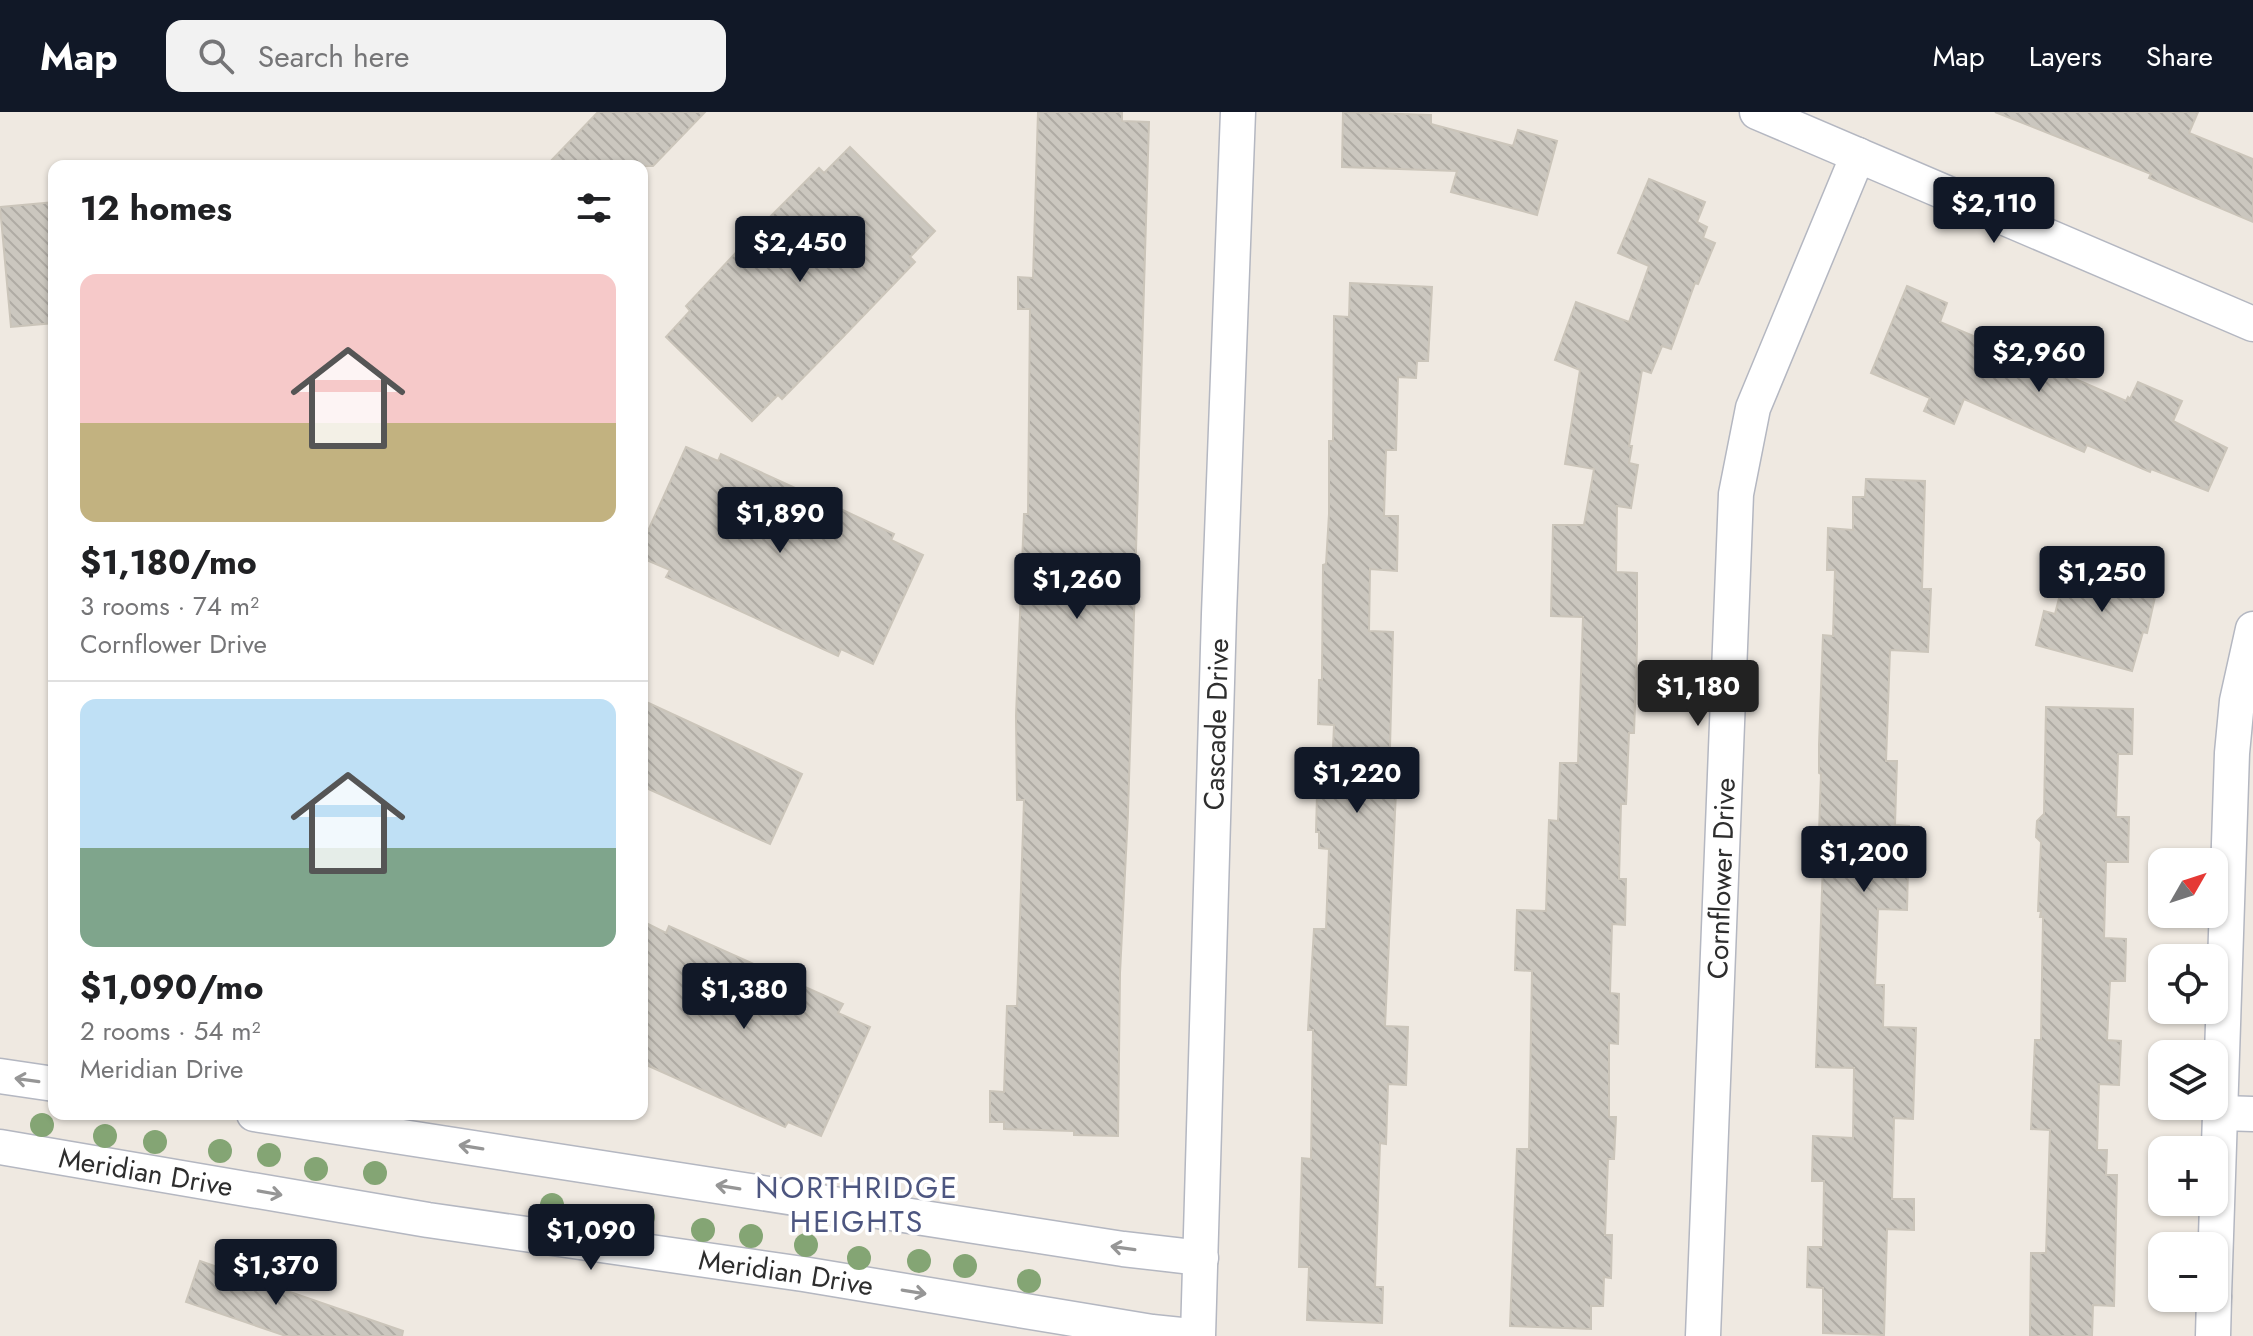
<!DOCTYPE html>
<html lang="en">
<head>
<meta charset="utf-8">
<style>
	:root { --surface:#fff; --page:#f2f2f2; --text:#202124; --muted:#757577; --line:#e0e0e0; --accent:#111827 }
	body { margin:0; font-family:Jost,sans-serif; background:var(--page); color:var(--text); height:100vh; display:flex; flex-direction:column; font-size:30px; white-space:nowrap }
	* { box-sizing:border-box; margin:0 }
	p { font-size:26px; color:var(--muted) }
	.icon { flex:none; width:44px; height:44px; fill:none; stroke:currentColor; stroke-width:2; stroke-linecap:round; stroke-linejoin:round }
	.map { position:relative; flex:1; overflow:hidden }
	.details { position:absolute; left:48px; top:48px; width:600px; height:960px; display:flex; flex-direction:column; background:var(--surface); border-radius:16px; box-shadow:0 2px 6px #0004 }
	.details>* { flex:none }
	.needle { width:52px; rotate:51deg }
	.fabs { position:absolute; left:2148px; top:736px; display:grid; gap:16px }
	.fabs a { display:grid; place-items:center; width:80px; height:80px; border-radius:16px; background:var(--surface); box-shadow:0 2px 6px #0004; font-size:40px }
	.price { position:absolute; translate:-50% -68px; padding:0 18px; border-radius:8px; background:var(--accent); color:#fff; font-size:26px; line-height:52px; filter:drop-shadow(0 2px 4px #0008) }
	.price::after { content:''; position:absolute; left:50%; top:48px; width:24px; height:18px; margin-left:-12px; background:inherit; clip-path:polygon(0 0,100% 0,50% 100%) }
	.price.current { background:#222; color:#fff }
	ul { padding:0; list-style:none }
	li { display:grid; align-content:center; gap:16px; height:424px; padding:0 32px }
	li+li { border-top:2px solid var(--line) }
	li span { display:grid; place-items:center; height:248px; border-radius:16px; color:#555 }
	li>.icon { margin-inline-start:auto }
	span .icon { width:144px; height:144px; fill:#fffc; stroke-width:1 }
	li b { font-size:34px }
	h2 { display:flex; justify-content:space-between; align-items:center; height:96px; padding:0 32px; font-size:34px }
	header { display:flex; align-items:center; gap:48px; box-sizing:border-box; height:112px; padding:0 40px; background:var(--accent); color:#fff }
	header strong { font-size:38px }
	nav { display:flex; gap:44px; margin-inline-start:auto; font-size:28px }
	.search { width:560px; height:72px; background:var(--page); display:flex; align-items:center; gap:20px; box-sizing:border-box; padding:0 28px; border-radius:16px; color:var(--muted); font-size:30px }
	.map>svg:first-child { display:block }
	.building { fill:url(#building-back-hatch); stroke:#cbc5ba; stroke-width:2 }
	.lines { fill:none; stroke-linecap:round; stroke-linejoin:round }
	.minor-casing { stroke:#b4b7c1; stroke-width:37 }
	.minor { stroke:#fff; stroke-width:34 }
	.tree { fill:#84a574 }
	.oneway { stroke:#969696 }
	.labels { text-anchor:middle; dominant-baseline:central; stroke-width:7; stroke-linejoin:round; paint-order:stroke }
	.street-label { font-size:28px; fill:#2e2e2e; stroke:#fff }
	.neighbourhood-label { font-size:30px; letter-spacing:2px; fill:#4d5680; stroke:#fff }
</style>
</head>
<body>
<header>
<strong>Map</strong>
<div class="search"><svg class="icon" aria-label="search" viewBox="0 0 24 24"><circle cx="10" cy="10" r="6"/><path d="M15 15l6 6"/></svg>Search here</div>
<nav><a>Map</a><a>Layers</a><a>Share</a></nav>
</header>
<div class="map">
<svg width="2253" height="1224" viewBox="0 0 2253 1224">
	<defs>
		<pattern id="building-back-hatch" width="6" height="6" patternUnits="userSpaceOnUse" patternTransform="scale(2)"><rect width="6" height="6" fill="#cbc7bf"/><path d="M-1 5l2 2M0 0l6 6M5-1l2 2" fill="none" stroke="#afaba4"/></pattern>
	</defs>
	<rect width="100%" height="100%" fill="#efe9e1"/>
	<g class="building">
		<path d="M598,0H705L653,54H546Z"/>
		<path d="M1038,0H1122V9L1149,10L1128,701L1120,861L1118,1024L1074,1023V1019L1004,1017V1010H990V979L1004,980L1007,894H1017L1024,688H1017L1016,604L1024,402H1028L1030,197H1018V165L1033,166Z"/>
		<path d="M1343,0L1431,3V12L1513,34L1518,18L1557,29L1537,103L1451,80L1457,59L1342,55Z"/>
		<path d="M1995,0H2198L2189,21L2253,47V110L2149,66L2151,62Z"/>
		<path d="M850,35L935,119L910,145L915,150L841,227L782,287L778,283L752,309L666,225L690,199L686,194L758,117L819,56L824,61Z"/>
		<path d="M1649,67L1705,90L1697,110L1707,115L1703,126L1715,131L1698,172L1695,171L1671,237L1662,234L1651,261L1642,258L1629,334H1632L1629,351L1638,353L1631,396L1617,394L1616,460L1637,461V534L1634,621H1629L1626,692H1621L1619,767H1626L1625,813L1612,812L1610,881L1619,882L1618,932L1609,931V1005H1616L1614,1047H1608L1605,1123H1612L1611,1166L1604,1165L1603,1194H1591V1217L1510,1214L1517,1037H1529L1532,859L1515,858L1517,798L1546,799L1549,708L1558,709L1560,651H1578L1583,505L1551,504L1553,413H1584L1594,357L1565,352L1580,258L1555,248L1576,190L1629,210L1649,154L1618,141Z"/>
		<path d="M54,90V211L11,215L0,95Z"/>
		<path d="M1350,171L1432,175L1428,249H1417L1416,266L1398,265L1396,338H1386L1384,404H1398L1397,459L1370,457L1369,519L1393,520L1390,636L1398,637L1385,914L1408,915L1406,973L1388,972L1386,1032L1380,1031L1375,1175H1383L1382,1211L1307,1208L1309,1155H1299L1302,1046L1311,1047L1313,918H1308L1314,817H1326L1329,737L1319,736V720H1316L1317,682H1331L1334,613L1318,612L1319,568H1322L1323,453L1326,452L1329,402V329H1333L1334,204L1349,205Z"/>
		<path d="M1907,174L1947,191L1940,210L2009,239L2015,224L2034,232L2036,227L2075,243L2066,263L2126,289L2128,285L2130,287L2138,270L2182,289L2173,309L2227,336L2208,379L2151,357L2150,360L2087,333L2084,340L1964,287L1954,312L1924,299L1930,286L1871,261Z"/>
		<path d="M686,335L718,349L721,342L817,386L894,422L891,428L923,443L873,552L841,537L838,544L666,465L670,458L642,446V432Z"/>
		<path d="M1866,367L1925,369L1922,477H1931L1928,540L1890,538L1886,649H1897L1895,713L1909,714L1907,798L1878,797L1875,873H1884L1883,915L1916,916L1913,1007L1894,1006L1892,1087H1914V1118L1887,1117L1884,1223L1823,1221V1176L1807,1175L1808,1135H1823L1824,1069H1812L1813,1024L1853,1026L1854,956L1816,955L1823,750H1818L1821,662L1819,661V633L1823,523L1833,524L1835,458H1827L1828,416L1853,418V385H1865Z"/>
		<path d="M2116,446L2161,458L2147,521L2143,520L2132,559L2036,533L2044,499L2055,502L2067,455L2110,467Z"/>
		<path d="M642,588L802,662L770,732L642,674Z"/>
		<path d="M2046,595L2133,597L2132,642H2118L2116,705H2129L2128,750H2106L2104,826L2126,827L2125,869H2110L2107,928L2121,929L2119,973L2099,972L2097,1038H2107L2106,1063H2117L2114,1194L2093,1193L2092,1224H2030L2031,1141H2046L2050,1018L2031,1017L2035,928H2041L2043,805H2040L2041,799H2038L2041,730L2036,725L2037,709L2044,702Z"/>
		<path d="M642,809L666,821L669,814L843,892L838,901L870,915L821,1024L788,1010L785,1015L642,951Z"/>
		<path d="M200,1149L403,1219L402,1224H286L186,1190Z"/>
	</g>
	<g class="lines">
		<g class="minor-casing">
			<g id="minor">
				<path d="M1757,0L2253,212"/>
				<path d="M0,964L54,972"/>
				<path d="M2221,1001L2253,1002"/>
				<path d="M254,1002L1123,1137L1201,1146"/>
				<path id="s1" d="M0,1035L428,1108L803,1162L1152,1220L1191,1224"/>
				<path d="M2214,1184L2232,641L2237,589L2253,517"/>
				<path id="s2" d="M1198,1224L1219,502L1238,0"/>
				<path id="s3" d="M1703,1224L1736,382L1753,296L1858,43"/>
				<path d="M2213,1224L2214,1186"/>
			</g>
		</g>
		<use href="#minor" class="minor"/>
	</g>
	<g class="tree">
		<circle cx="42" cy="1013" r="12"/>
		<circle cx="105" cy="1024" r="12"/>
		<circle cx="155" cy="1030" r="12"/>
		<circle cx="220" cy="1039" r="12"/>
		<circle cx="269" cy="1043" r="12"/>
		<circle cx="316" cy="1057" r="12"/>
		<circle cx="375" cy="1061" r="12"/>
		<circle cx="552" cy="1093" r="12"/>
		<circle cx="593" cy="1104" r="12"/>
		<circle cx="643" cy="1105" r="12"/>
		<circle cx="703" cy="1118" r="12"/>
		<circle cx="751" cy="1124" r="12"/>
		<circle cx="806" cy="1133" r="12"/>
		<circle cx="859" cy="1146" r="12"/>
		<circle cx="919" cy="1149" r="12"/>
		<circle cx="965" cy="1154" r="12"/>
		<circle cx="1029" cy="1169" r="12"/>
	</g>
	<defs><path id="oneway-shaft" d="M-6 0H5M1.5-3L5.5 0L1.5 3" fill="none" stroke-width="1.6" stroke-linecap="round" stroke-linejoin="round" transform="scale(2)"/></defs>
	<g class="oneway">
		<use href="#oneway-shaft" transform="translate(27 968) rotate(-172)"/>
		<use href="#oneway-shaft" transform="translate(471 1035) rotate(-171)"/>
		<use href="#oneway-shaft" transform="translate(728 1075) rotate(-171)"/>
		<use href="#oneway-shaft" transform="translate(270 1081) rotate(10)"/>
		<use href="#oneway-shaft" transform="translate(1123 1136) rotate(-172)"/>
		<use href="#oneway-shaft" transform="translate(914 1180) rotate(9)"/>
	</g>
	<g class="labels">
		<g class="street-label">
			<text stroke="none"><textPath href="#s2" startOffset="612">Cascade Drive</textPath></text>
			<text stroke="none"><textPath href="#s3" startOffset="458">Cornflower Drive</textPath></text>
			<text stroke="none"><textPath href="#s1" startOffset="148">Meridian Drive</textPath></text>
			<text stroke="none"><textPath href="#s1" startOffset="796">Meridian Drive</textPath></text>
		</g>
		<g class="neighbourhood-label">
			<text x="857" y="1075">NORTHRIDGE<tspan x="857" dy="34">HEIGHTS</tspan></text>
		</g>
	</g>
</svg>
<div class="fabs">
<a><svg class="needle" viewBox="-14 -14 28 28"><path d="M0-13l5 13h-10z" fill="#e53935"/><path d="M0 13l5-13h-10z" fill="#757577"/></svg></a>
<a><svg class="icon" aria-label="locate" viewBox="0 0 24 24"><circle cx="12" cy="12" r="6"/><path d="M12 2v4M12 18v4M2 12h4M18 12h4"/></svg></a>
<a><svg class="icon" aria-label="layers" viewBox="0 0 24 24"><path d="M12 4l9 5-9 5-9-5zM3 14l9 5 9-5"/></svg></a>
<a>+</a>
<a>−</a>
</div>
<b class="price" style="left:1994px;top:133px">$2,110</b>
<b class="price" style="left:800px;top:172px">$2,450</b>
<b class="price" style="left:2039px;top:282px">$2,960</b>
<b class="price" style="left:780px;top:443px">$1,890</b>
<b class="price" style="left:2102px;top:502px">$1,250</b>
<b class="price" style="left:1077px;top:509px">$1,260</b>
<b class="price current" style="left:1698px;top:616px">$1,180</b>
<b class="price" style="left:1357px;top:703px">$1,220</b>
<b class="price" style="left:1864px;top:782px">$1,200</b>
<b class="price" style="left:744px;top:919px">$1,380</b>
<b class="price" style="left:591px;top:1160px">$1,090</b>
<b class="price" style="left:276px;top:1195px">$1,370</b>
<section class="details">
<h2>12 homes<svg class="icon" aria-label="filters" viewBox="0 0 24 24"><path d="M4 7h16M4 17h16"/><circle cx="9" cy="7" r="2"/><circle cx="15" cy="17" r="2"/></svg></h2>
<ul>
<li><span style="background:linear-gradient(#f6c9c9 60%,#c2b280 0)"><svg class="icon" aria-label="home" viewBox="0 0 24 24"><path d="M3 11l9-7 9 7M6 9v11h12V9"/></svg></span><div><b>$1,180/mo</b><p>3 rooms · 74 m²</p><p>Cornflower Drive</p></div></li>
<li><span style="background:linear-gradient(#bfe0f5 60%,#7fa58c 0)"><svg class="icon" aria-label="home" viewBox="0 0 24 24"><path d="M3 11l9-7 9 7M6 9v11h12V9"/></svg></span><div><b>$1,090/mo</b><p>2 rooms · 54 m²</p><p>Meridian Drive</p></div></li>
</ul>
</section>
</div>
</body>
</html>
